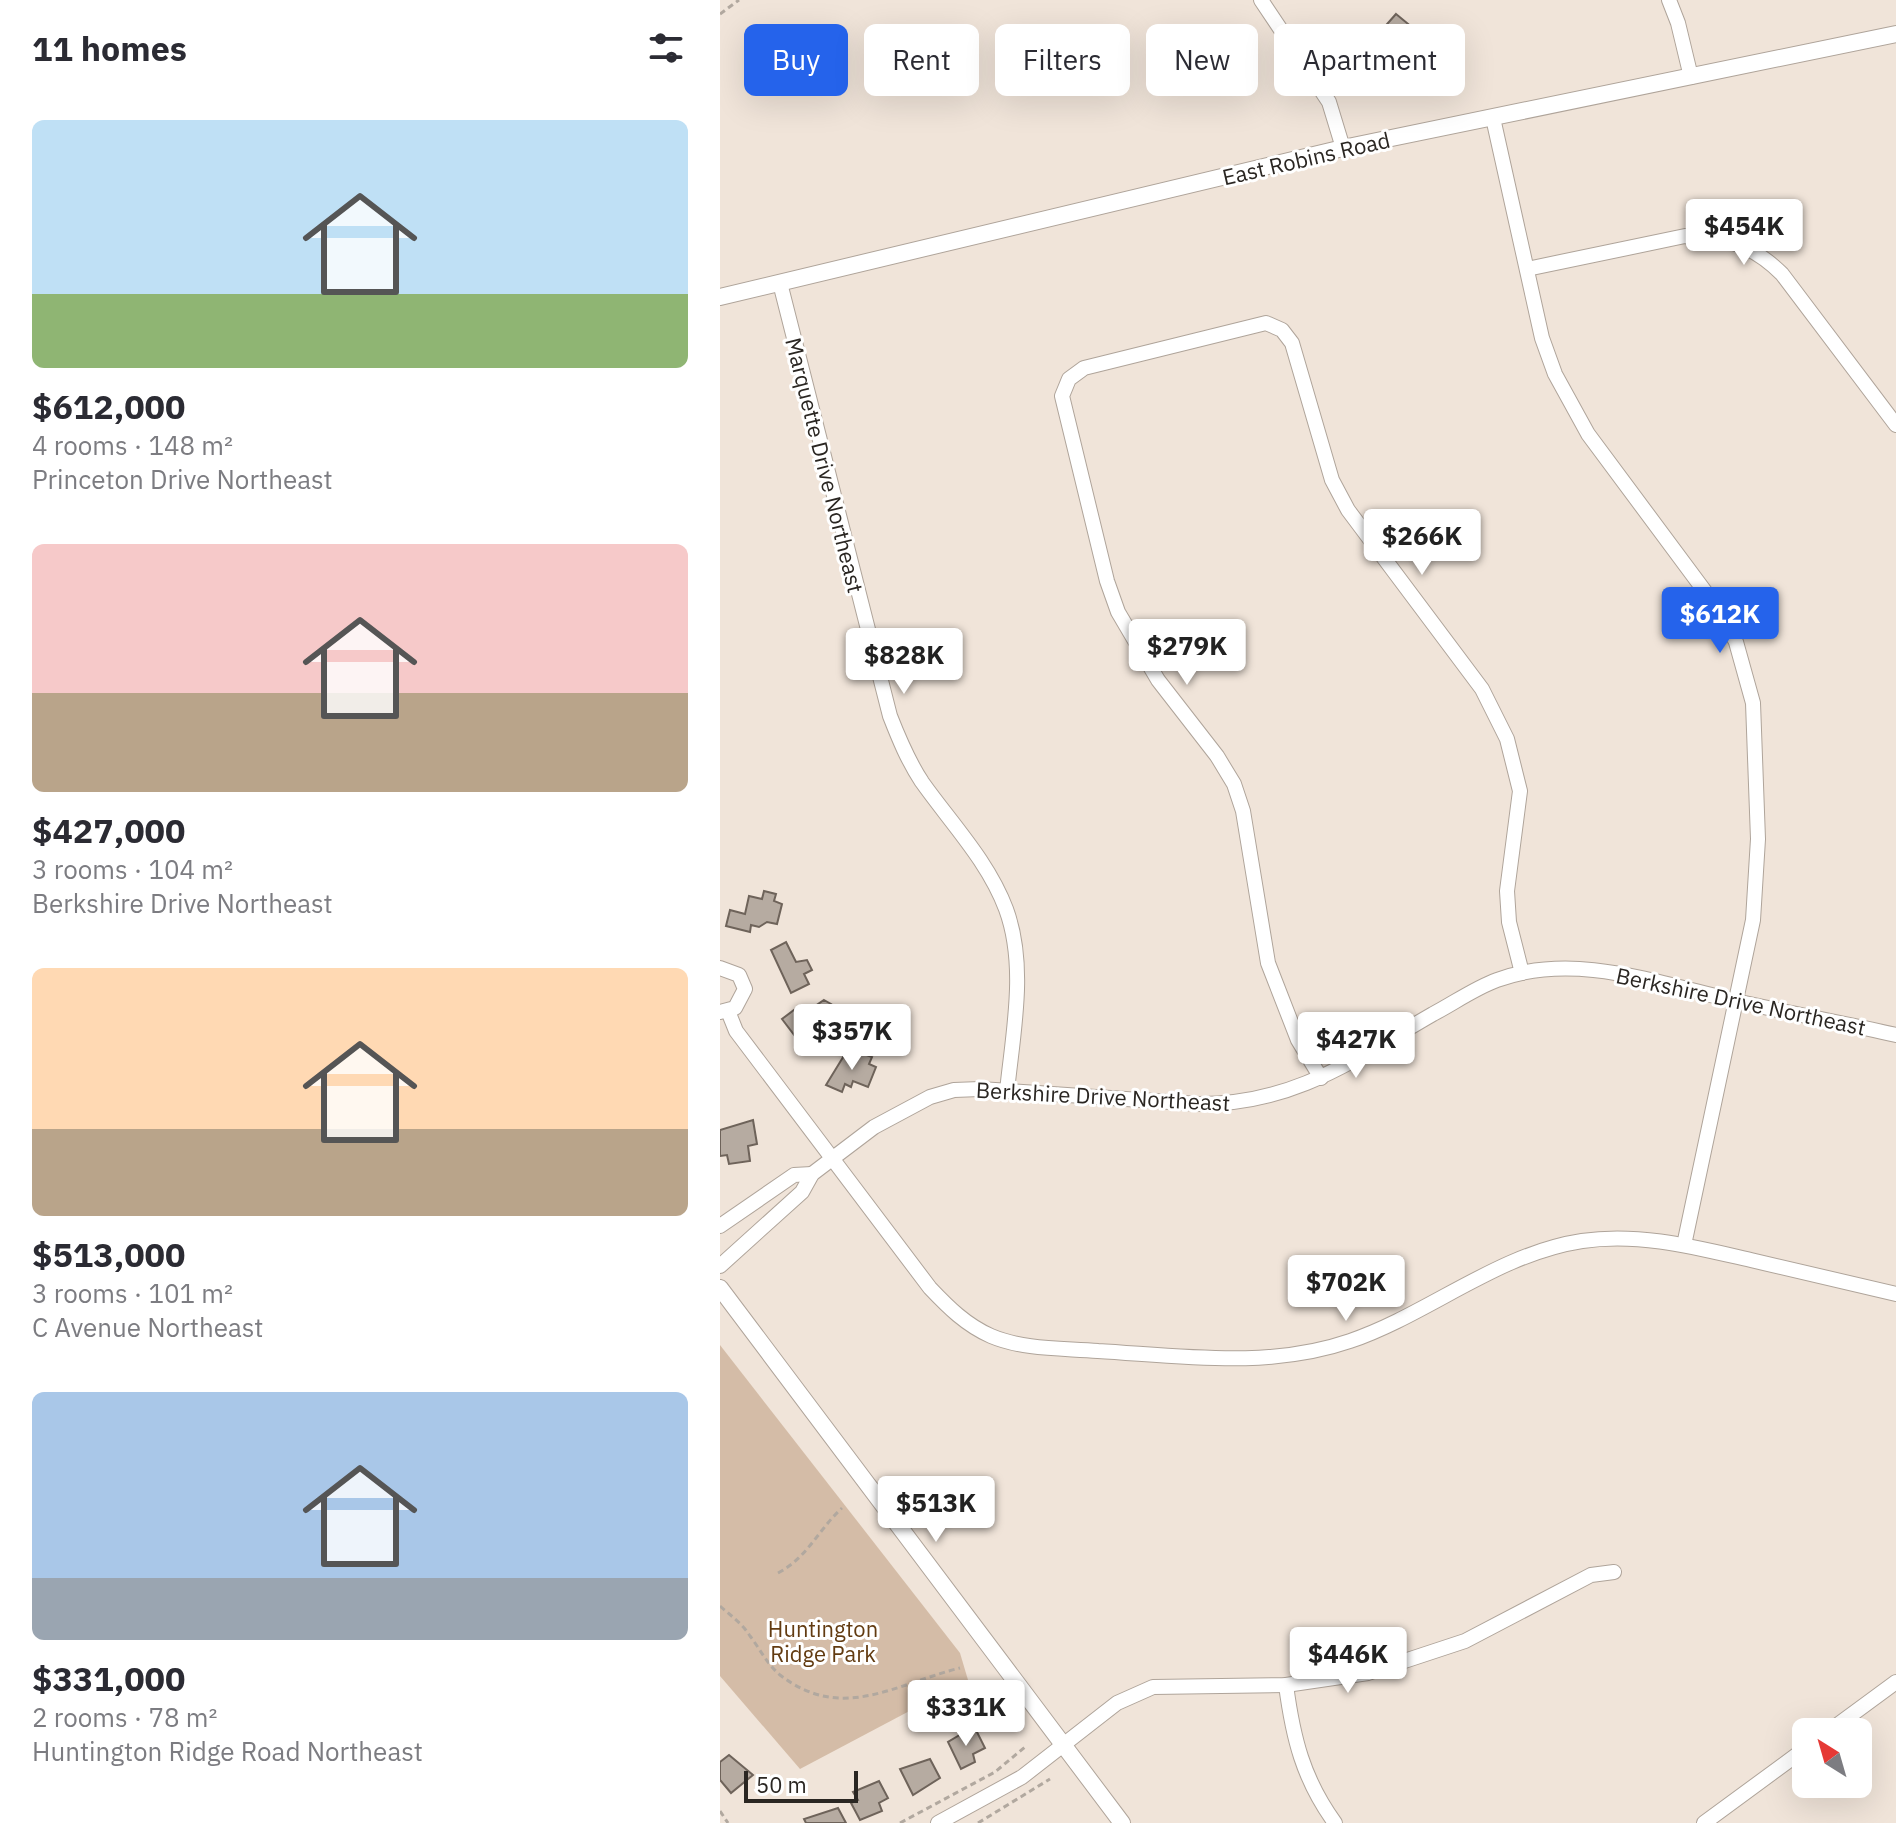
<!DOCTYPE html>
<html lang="en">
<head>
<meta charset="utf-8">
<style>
	:root { --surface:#fff; --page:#f2f2f3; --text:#2b2b33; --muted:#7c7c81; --accent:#2563eb }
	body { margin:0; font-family:"IBM Plex Sans",sans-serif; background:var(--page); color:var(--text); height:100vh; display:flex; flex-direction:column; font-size:30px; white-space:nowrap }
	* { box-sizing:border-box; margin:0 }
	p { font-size:26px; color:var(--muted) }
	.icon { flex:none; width:44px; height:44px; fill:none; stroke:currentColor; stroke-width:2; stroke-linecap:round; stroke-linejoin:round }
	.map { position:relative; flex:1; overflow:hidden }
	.sheet { display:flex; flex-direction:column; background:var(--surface); width:720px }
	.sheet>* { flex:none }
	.top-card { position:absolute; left:24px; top:24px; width:760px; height:72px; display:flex; gap:16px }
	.needle { width:52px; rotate:323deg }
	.controls { position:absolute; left:1072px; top:1718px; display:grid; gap:16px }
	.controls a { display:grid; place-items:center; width:80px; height:80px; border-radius:12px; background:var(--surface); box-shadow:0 8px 32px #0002; font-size:40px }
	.scale { position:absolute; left:24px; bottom:20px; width:114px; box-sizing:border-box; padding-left:8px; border:4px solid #2a2622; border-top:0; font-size:22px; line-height:28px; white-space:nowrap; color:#2a2622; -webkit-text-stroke:6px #fff; paint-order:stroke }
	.price { position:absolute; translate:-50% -68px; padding:0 18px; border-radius:8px; background:#fff; color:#222; font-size:26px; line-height:52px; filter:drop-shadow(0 2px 4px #0008) }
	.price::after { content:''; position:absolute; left:50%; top:48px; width:24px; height:18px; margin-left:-12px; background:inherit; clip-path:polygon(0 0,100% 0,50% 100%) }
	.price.active { background:var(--accent); color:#fff }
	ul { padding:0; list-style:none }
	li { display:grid; align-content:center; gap:16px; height:424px; padding:0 32px }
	li span { display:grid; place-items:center; height:248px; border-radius:12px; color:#555 }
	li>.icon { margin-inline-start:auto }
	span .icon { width:144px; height:144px; fill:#fffc; stroke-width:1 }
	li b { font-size:34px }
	h2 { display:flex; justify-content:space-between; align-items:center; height:96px; padding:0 32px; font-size:34px }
	.pill { padding:0 28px; border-radius:12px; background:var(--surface); box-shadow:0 8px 32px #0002; font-size:28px; line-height:72px }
	.pill.active { background:var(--accent); color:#fff }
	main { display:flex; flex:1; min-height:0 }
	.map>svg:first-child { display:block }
	.green { fill:#d4bca7 }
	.building { fill:#b6aba1; stroke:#6e635a; stroke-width:2 }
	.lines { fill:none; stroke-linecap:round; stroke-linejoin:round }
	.minor-casing { stroke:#afa49a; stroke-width:16 }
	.tertiary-casing { stroke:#afa49a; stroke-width:18 }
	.path { stroke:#b1a89f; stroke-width:3; stroke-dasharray:6 4; stroke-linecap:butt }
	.minor { stroke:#fff; stroke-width:14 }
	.tertiary { stroke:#fff; stroke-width:16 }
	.labels { text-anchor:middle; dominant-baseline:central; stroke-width:6; stroke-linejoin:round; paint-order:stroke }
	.street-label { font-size:22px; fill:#2a2622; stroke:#fff }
	.park-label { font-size:22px; fill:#623b11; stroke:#fff }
</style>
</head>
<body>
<main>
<section class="sheet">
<h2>11 homes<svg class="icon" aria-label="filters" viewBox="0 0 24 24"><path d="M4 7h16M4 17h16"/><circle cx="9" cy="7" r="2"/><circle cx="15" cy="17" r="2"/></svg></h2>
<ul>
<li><span style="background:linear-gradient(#bfe0f5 70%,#8fb573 0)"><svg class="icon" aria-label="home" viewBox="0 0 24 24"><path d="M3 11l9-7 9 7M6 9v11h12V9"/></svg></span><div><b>$612,000</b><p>4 rooms · 148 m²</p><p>Princeton Drive Northeast</p></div></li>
<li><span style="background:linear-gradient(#f6c9c9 60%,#b9a48a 0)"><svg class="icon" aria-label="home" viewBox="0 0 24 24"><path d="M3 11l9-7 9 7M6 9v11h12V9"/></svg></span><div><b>$427,000</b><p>3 rooms · 104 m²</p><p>Berkshire Drive Northeast</p></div></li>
<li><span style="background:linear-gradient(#ffd9b3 65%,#b9a48a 0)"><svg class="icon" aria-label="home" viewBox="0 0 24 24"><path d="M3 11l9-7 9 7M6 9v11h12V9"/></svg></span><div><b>$513,000</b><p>3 rooms · 101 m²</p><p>C Avenue Northeast</p></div></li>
<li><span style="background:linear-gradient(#a9c7e8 75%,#9aa5b1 0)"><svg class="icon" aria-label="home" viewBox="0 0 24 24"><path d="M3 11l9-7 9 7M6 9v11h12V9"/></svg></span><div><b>$331,000</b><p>2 rooms · 78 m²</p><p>Huntington Ridge Road Northeast</p></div></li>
</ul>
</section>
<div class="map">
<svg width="1176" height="1823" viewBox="0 0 1176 1823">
	<rect width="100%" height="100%" fill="#f0e4d9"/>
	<path class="green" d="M0,1345L240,1653L248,1680L80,1769L0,1676Z"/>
	<g class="building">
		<path d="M676,14L693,28L694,34L686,43L702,58L680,82L663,67L671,57L653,40Z"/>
		<path d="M44,891L56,894L54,901L62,904L57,924L47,922L39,927L31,925L30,932L6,926L10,910L25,914L29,896L42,899Z"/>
		<path d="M66,942L76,962L87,960L92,970L84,974L89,984L71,993L51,950Z"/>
		<path d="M104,1000L111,1004L106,1011L117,1032L97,1047L87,1027L75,1036L62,1019L74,1010L79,1017Z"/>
		<path d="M141,1053L152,1057L149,1064L156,1067L148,1087L133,1081L131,1087L125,1084L122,1092L106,1085L125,1054L138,1059Z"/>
		<path d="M33,1120L37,1144L28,1146L30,1161L9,1164L7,1155L0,1156V1130Z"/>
		<path d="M248,1730L250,1733L256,1730L265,1748L253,1754L255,1762L241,1769L228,1742Z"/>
		<path d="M9,1755L33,1775L11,1793L0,1780V1762Z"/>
		<path d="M210,1759L220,1778L193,1795L180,1769Z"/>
		<path d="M159,1781L168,1798L159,1803L162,1811L140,1820L131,1803L138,1800L133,1792Z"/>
		<path d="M118,1808L126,1823H86L84,1819Z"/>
	</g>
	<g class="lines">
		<g class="minor-casing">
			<g id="minor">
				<path d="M541,0L609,102L623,148"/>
				<path d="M949,0L958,23L971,77"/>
				<path d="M773,118L822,338L835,374L868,434L998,609L1016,642L1033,703L1038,839L1033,920L964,1245"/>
				<path d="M807,269L965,236C1005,236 1034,246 1062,274L1176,425"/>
				<path d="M60,283L170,716C179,739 188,761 202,782C231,823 268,861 286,909C307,966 293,1032 287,1091"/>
				<path d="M0,968L19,975L25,989L15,1008L0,1012"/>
				<path d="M8,1011L16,1031L210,1288C228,1307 246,1325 271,1336C304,1350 344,1348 378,1351C462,1356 549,1369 630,1341C709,1314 777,1254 862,1241C920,1232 978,1248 1035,1261C1082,1272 1129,1283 1176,1294"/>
				<path d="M601,1078L578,1040L548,963L523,811L514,784L497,756L438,680L398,612L387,581L342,396L349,379L364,368L546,323L562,330L572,343L612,480L628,510L762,689L787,739L800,791L787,891L789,922L802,973"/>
				<path d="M0,1226L74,1175L92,1174"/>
				<path d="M0,1266L82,1192L92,1174L154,1127L210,1097L234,1090L260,1089L479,1104C575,1104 633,1060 713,1014C734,1003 755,988 777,980C855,951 939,984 1016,1001C1069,1013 1123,1023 1176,1035"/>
				<path d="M566,1685C573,1738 583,1779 615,1823"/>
				<path d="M1108,1732L1176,1682"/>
				<path d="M218,1823L302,1777L397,1703L433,1687L566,1685L648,1673L745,1641L871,1575L894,1572"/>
				<path d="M984,1823L1086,1748"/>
			</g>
		</g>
		<g class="tertiary-casing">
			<g id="tertiary">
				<path d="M0,297L623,148L1176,34"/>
				<path d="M0,1288L402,1823"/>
			</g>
		</g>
		<g class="path">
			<path d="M0,14L19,0"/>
			<path d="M58,1573C88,1557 98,1530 122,1508"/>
			<path d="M0,1606C11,1616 22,1623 30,1636C40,1649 47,1664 60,1675C122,1723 175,1684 240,1668"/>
			<path d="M0,1811L8,1823"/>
			<path d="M180,1823L275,1772L305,1747"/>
			<path d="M258,1823L330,1779"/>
		</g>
		<use href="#minor" class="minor"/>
		<use href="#tertiary" class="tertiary"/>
	</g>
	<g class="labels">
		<g class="street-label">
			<text transform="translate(586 158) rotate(-13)">East Robins Road</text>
			<text transform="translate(105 465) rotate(76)">Marquette Drive Northeast</text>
			<text transform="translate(1021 1001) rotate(12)">Berkshire Drive Northeast</text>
			<text transform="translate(383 1096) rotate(3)">Berkshire Drive Northeast</text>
		</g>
		<g class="park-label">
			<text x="103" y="1628">Huntington<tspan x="103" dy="25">Ridge Park</tspan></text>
		</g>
	</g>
</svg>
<div class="controls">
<a><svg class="needle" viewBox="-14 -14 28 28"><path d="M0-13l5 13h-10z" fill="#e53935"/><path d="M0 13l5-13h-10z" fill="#7c7c81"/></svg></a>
</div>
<div class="scale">50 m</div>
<b class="price" style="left:1024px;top:267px">$454K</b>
<b class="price" style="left:702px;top:577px">$266K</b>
<b class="price active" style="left:1000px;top:655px">$612K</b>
<b class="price" style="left:467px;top:687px">$279K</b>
<b class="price" style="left:184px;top:696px">$828K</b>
<b class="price" style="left:132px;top:1072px">$357K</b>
<b class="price" style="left:636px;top:1080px">$427K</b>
<b class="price" style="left:626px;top:1323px">$702K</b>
<b class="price" style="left:216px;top:1544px">$513K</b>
<b class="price" style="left:628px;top:1695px">$446K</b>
<b class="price" style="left:246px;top:1748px">$331K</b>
<div class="top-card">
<a class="pill active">Buy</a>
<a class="pill">Rent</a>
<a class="pill">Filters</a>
<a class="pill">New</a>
<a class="pill">Apartment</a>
</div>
</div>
</main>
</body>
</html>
